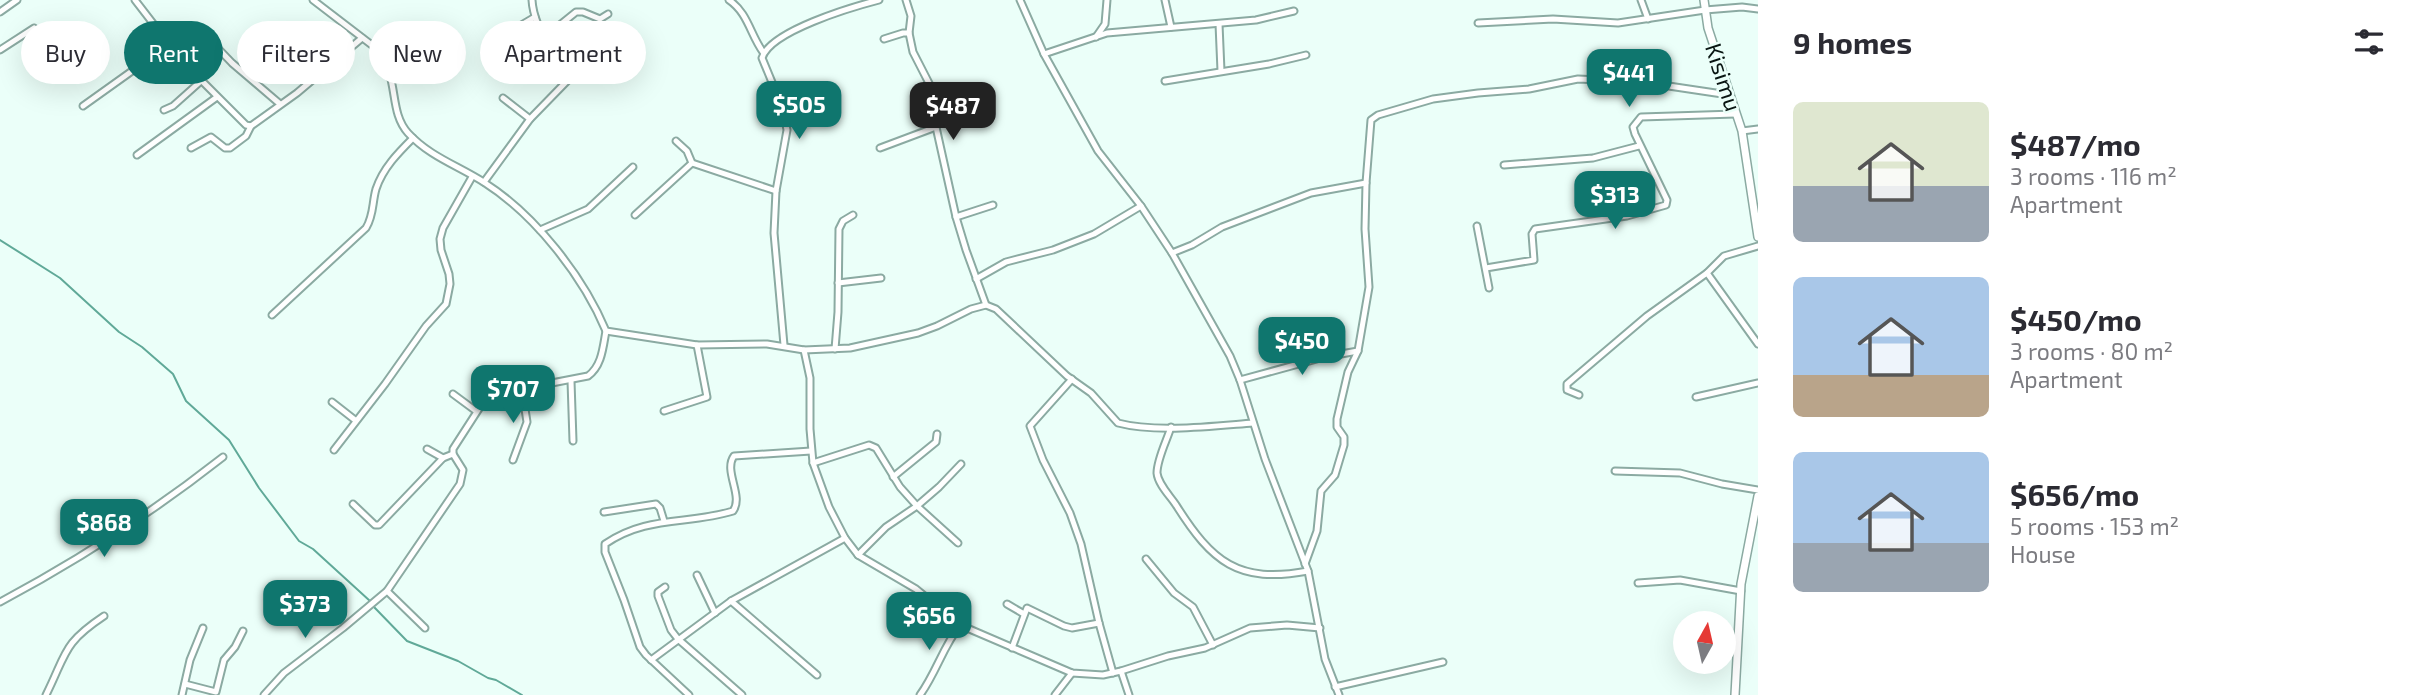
<!DOCTYPE html>
<html lang="en">
<head>
<meta charset="utf-8">
<style>
	:root { --surface:#fff; --page:#f7f7f7; --text:#2b2b33; --muted:#7c7c81; --accent:#0f766e }
	body { margin:0; font-family:"Exo 2",sans-serif; background:var(--page); color:var(--text); height:100vh; display:flex; flex-direction:column; font-size:26px; white-space:nowrap }
	* { box-sizing:border-box; margin:0 }
	p { font-size:23px; color:var(--muted) }
	.icon { flex:none; width:38px; height:38px; fill:none; stroke:currentColor; stroke-width:2; stroke-linecap:round; stroke-linejoin:round }
	.map { position:relative; flex:1; overflow:hidden }
	.panel { display:flex; flex-direction:column; background:var(--surface); width:665px }
	.panel>* { flex:none }
	.hud { position:absolute; left:21px; top:21px; width:665px; height:63px; display:flex; gap:14px }
	.needle { width:46px; rotate:8deg }
	.controls { position:absolute; left:1673px; top:611px; display:grid; gap:14px }
	.controls a { display:grid; place-items:center; width:63px; height:63px; border-radius:50%; background:var(--surface); box-shadow:0 7px 28px #0002; font-size:35px }
	.price { position:absolute; translate:-50% -60px; padding:0 16px; border-radius:14px; background:var(--accent); color:#fff; font-size:23px; line-height:46px; filter:drop-shadow(0 2px 4px #0008) }
	.price::after { content:''; position:absolute; left:50%; top:42px; width:21px; height:16px; margin-left:-10px; background:inherit; clip-path:polygon(0 0,100% 0,50% 100%) }
	.price.selected { background:#222; color:#fff }
	ul { padding:0; list-style:none }
	li { display:flex; align-items:center; gap:21px; height:175px; padding:0 35px }
	li span { display:grid; place-items:center; flex:none; width:196px; height:140px; border-radius:10px; color:#555 }
	li>.icon { margin-inline-start:auto }
	span .icon { width:84px; height:84px; fill:#fffc; stroke-width:1 }
	li b { font-size:30px }
	h2 { display:flex; justify-content:space-between; align-items:center; height:84px; padding:0 35px; font-size:30px }
	.tag { padding:0 24px; border-radius:32px; background:var(--surface); box-shadow:0 7px 28px #0002; font-size:24px; line-height:63px }
	.tag.selected { background:var(--accent); color:#fff }
	main { display:flex; flex:1; min-height:0 }
	.map>svg:first-child { display:block }
	.lines { fill:none; stroke-linecap:round; stroke-linejoin:round }
	.stream { stroke:#60a998; stroke-width:2 }
	.minor-casing { stroke:#8baaa2; stroke-width:9 }
	.tertiary-casing { stroke:#8baaa2; stroke-width:10 }
	.minor { stroke:#fff; stroke-width:5 }
	.tertiary { stroke:#fff; stroke-width:7 }
	.labels { text-anchor:middle; dominant-baseline:central; stroke-width:5; stroke-linejoin:round; paint-order:stroke }
	.street-label { font-size:23px; fill:#091512; stroke:#ebfff9 }
</style>
</head>
<body>
<main>
<div class="map">
<svg width="1758" height="695" viewBox="0 0 1758 695">
	<rect width="100%" height="100%" fill="#ebfff9"/>
	<g class="lines">
		<g class="stream">
			<path d="M0,240L60,278L119,332L142,347L173,374L186,401L229,440L259,488L299,541L313,549L370,601"/>
			<path d="M373,606L407,641L458,661L488,678L496,680L522,695"/>
		</g>
		<g class="minor-casing">
			<g id="minor">
				<path d="M135,0L182,61L246,125L251,126L297,93L362,38"/>
				<path d="M313,0L377,49C400,77 388,111 408,133C430,157 459,166 485,183C535,215 583,276 606,331L697,345L767,344L804,350L850,348L918,333L937,326L971,309L986,305L996,309L1067,376L1091,393L1118,423C1156,433 1214,426 1253,423"/>
				<path d="M729,0C748,13 750,34 763,52"/>
				<path d="M906,0L911,16L909,33"/>
				<path d="M1020,0L1044,54L1098,151L1141,206L1172,253L1230,356L1240,380L1265,459L1308,571L1325,659L1339,695"/>
				<path d="M1165,0L1171,27"/>
				<path d="M1641,0L1648,19"/>
				<path d="M0,12L17,0"/>
				<path d="M1478,23L1553,19L1618,23L1705,10L1742,7L1758,9"/>
				<path d="M1219,24L1221,71"/>
				<path d="M277,34L320,73"/>
				<path d="M545,37L576,12H583L600,19L608,14"/>
				<path d="M1096,37L1105,24L1107,0"/>
				<path d="M209,39L232,63L280,104"/>
				<path d="M884,39L903,33H909L913,52L933,91L936,127L956,217L966,250L986,305"/>
				<path d="M0,50L34,28"/>
				<path d="M488,54L513,30L535,17"/>
				<path d="M1044,54L1107,33L1256,20L1294,11"/>
				<path d="M1165,81L1269,64L1306,55"/>
				<path d="M503,98L530,119"/>
				<path d="M83,106L139,66L152,71L175,54"/>
				<path d="M164,110L173,106L201,81"/>
				<path d="M1742,131L1758,129"/>
				<path d="M676,141L687,151L692,163"/>
				<path d="M191,148L211,137L225,148H230L246,136L251,126"/>
				<path d="M880,148L936,127"/>
				<path d="M137,155L217,97"/>
				<path d="M1504,165L1593,158L1639,146"/>
				<path d="M484,182L530,119L568,80C567,69 558,60 552,51C543,37 533,18 532,0"/>
				<path d="M635,215L692,163L776,191"/>
				<path d="M956,217L993,205"/>
				<path d="M1477,226L1489,288"/>
				<path d="M540,230L588,209L633,167"/>
				<path d="M1172,253L1192,245L1222,227L1311,193L1366,183"/>
				<path d="M1486,268L1534,260L1532,234L1535,229L1627,216L1666,205L1667,200L1635,134L1633,127L1641,117L1735,114"/>
				<path d="M1707,273L1724,256L1758,246"/>
				<path d="M976,279L1006,262L1053,250L1094,234L1141,206"/>
				<path d="M838,283L881,278"/>
				<path d="M272,315L366,228C374,215 372,203 376,189C383,168 398,153 413,138"/>
				<path d="M784,345L774,233L776,191L787,130L783,109L762,58C770,31 852,7 879,0"/>
				<path d="M835,349L838,312L839,229L843,221L853,215"/>
				<path d="M804,350L810,378V429L813,463L829,507L845,538L858,555L916,589L960,625L1072,673L1103,675L1121,671L1168,656L1205,648L1250,628L1287,625L1320,628"/>
				<path d="M1072,379L1030,426L1043,460L1070,513L1081,544L1099,623L1113,673"/>
				<path d="M1240,380L1324,357L1358,351"/>
				<path d="M571,381L573,441"/>
				<path d="M453,394L476,411"/>
				<path d="M1579,395L1567,390V384L1647,316L1707,273L1758,344"/>
				<path d="M1696,397L1758,383"/>
				<path d="M332,402L355,420"/>
				<path d="M664,411L707,397L697,345"/>
				<path d="M1171,427C1167,440 1157,459 1157,473C1158,484 1170,496 1176,505C1212,562 1238,584 1308,571"/>
				<path d="M427,449L443,458"/>
				<path d="M334,450L385,384L426,326L446,304L450,284L449,274L441,250L440,239L443,228L472,177"/>
				<path d="M513,460L527,422L522,390"/>
				<path d="M813,463L869,445L876,448L900,487L917,506L958,543"/>
				<path d="M1615,471L1680,473L1722,484L1758,490"/>
				<path d="M893,477L936,442L937,434"/>
				<path d="M353,504L375,525H379L443,458L453,454"/>
				<path d="M604,512L656,504L660,508L664,521"/>
				<path d="M858,555L886,527L917,506L939,487L961,464"/>
				<path d="M1146,559L1174,593L1193,607L1213,645"/>
				<path d="M1305,564L1317,531L1321,491L1335,475L1344,445V437L1337,427V419L1348,372L1358,351L1369,287L1365,229L1366,183L1371,120L1378,115L1433,99L1478,93L1529,89L1578,79L1642,82L1729,95"/>
				<path d="M697,575L715,613"/>
				<path d="M1638,583L1680,580L1741,591"/>
				<path d="M665,587L658,592V596L671,630L678,639L742,695"/>
				<path d="M387,591L425,628"/>
				<path d="M731,601L817,675"/>
				<path d="M0,602C79,560 153,512 223,457"/>
				<path d="M1007,604L1024,614"/>
				<path d="M1012,648L1027,608L1064,626L1072,628L1099,623"/>
				<path d="M651,660L731,601L845,538"/>
				<path d="M1121,671L1129,695"/>
				<path d="M185,684L216,692L224,660L235,647L243,631"/>
				<path d="M1335,687L1443,662"/>
				<path d="M46,695C67,653 62,644 104,616"/>
				<path d="M182,695L190,660L203,628"/>
				<path d="M264,695L284,673L343,628L387,591L460,484L463,470L453,454V449L482,404L487,398L500,393L588,376C602,366 603,347 606,331"/>
				<path d="M689,695L646,655L640,647L624,600L605,552V544C647,515 688,525 733,511C744,496 723,471 734,456L811,451"/>
				<path d="M920,695C936,673 943,647 960,625"/>
				<path d="M1055,695L1072,673"/>
			</g>
		</g>
		<g class="tertiary-casing">
			<g id="tertiary">
				<path d="M1704,0L1708,28L1742,131L1758,237"/>
				<path d="M1735,695L1741,584L1758,496"/>
			</g>
		</g>
		<use href="#minor" class="minor"/>
		<use href="#tertiary" class="tertiary"/>
	</g>
	<g class="labels">
		<g class="street-label">
			<text transform="translate(1724 77) rotate(72)">Kisimu</text>
		</g>
	</g>
</svg>
<div class="controls">
<a><svg class="needle" viewBox="-14 -14 28 28"><path d="M0-13l5 13h-10z" fill="#e53935"/><path d="M0 13l5-13h-10z" fill="#7c7c81"/></svg></a>
</div>
<b class="price" style="left:1629px;top:109px">$441</b>
<b class="price" style="left:799px;top:141px">$505</b>
<b class="price selected" style="left:953px;top:142px">$487</b>
<b class="price" style="left:1615px;top:231px">$313</b>
<b class="price" style="left:1302px;top:377px">$450</b>
<b class="price" style="left:513px;top:425px">$707</b>
<b class="price" style="left:104px;top:559px">$868</b>
<b class="price" style="left:305px;top:640px">$373</b>
<b class="price" style="left:929px;top:652px">$656</b>
<div class="hud">
<a class="tag">Buy</a>
<a class="tag selected">Rent</a>
<a class="tag">Filters</a>
<a class="tag">New</a>
<a class="tag">Apartment</a>
</div>
</div>
<section class="panel">
<h2>9 homes<svg class="icon" aria-label="filters" viewBox="0 0 24 24"><path d="M4 7h16M4 17h16"/><circle cx="9" cy="7" r="2"/><circle cx="15" cy="17" r="2"/></svg></h2>
<ul>
<li><span style="background:linear-gradient(#dfe7d0 60%,#9aa5b1 0)"><svg class="icon" aria-label="home" viewBox="0 0 24 24"><path d="M3 11l9-7 9 7M6 9v11h12V9"/></svg></span><div><b>$487/mo</b><p>3 rooms · 116 m²</p><p>Apartment</p></div></li>
<li><span style="background:linear-gradient(#a9c7e8 70%,#b9a48a 0)"><svg class="icon" aria-label="home" viewBox="0 0 24 24"><path d="M3 11l9-7 9 7M6 9v11h12V9"/></svg></span><div><b>$450/mo</b><p>3 rooms · 80 m²</p><p>Apartment</p></div></li>
<li><span style="background:linear-gradient(#a9c7e8 65%,#9aa5b1 0)"><svg class="icon" aria-label="home" viewBox="0 0 24 24"><path d="M3 11l9-7 9 7M6 9v11h12V9"/></svg></span><div><b>$656/mo</b><p>5 rooms · 153 m²</p><p>House</p></div></li>
</ul>
</section>
</main>
</body>
</html>
